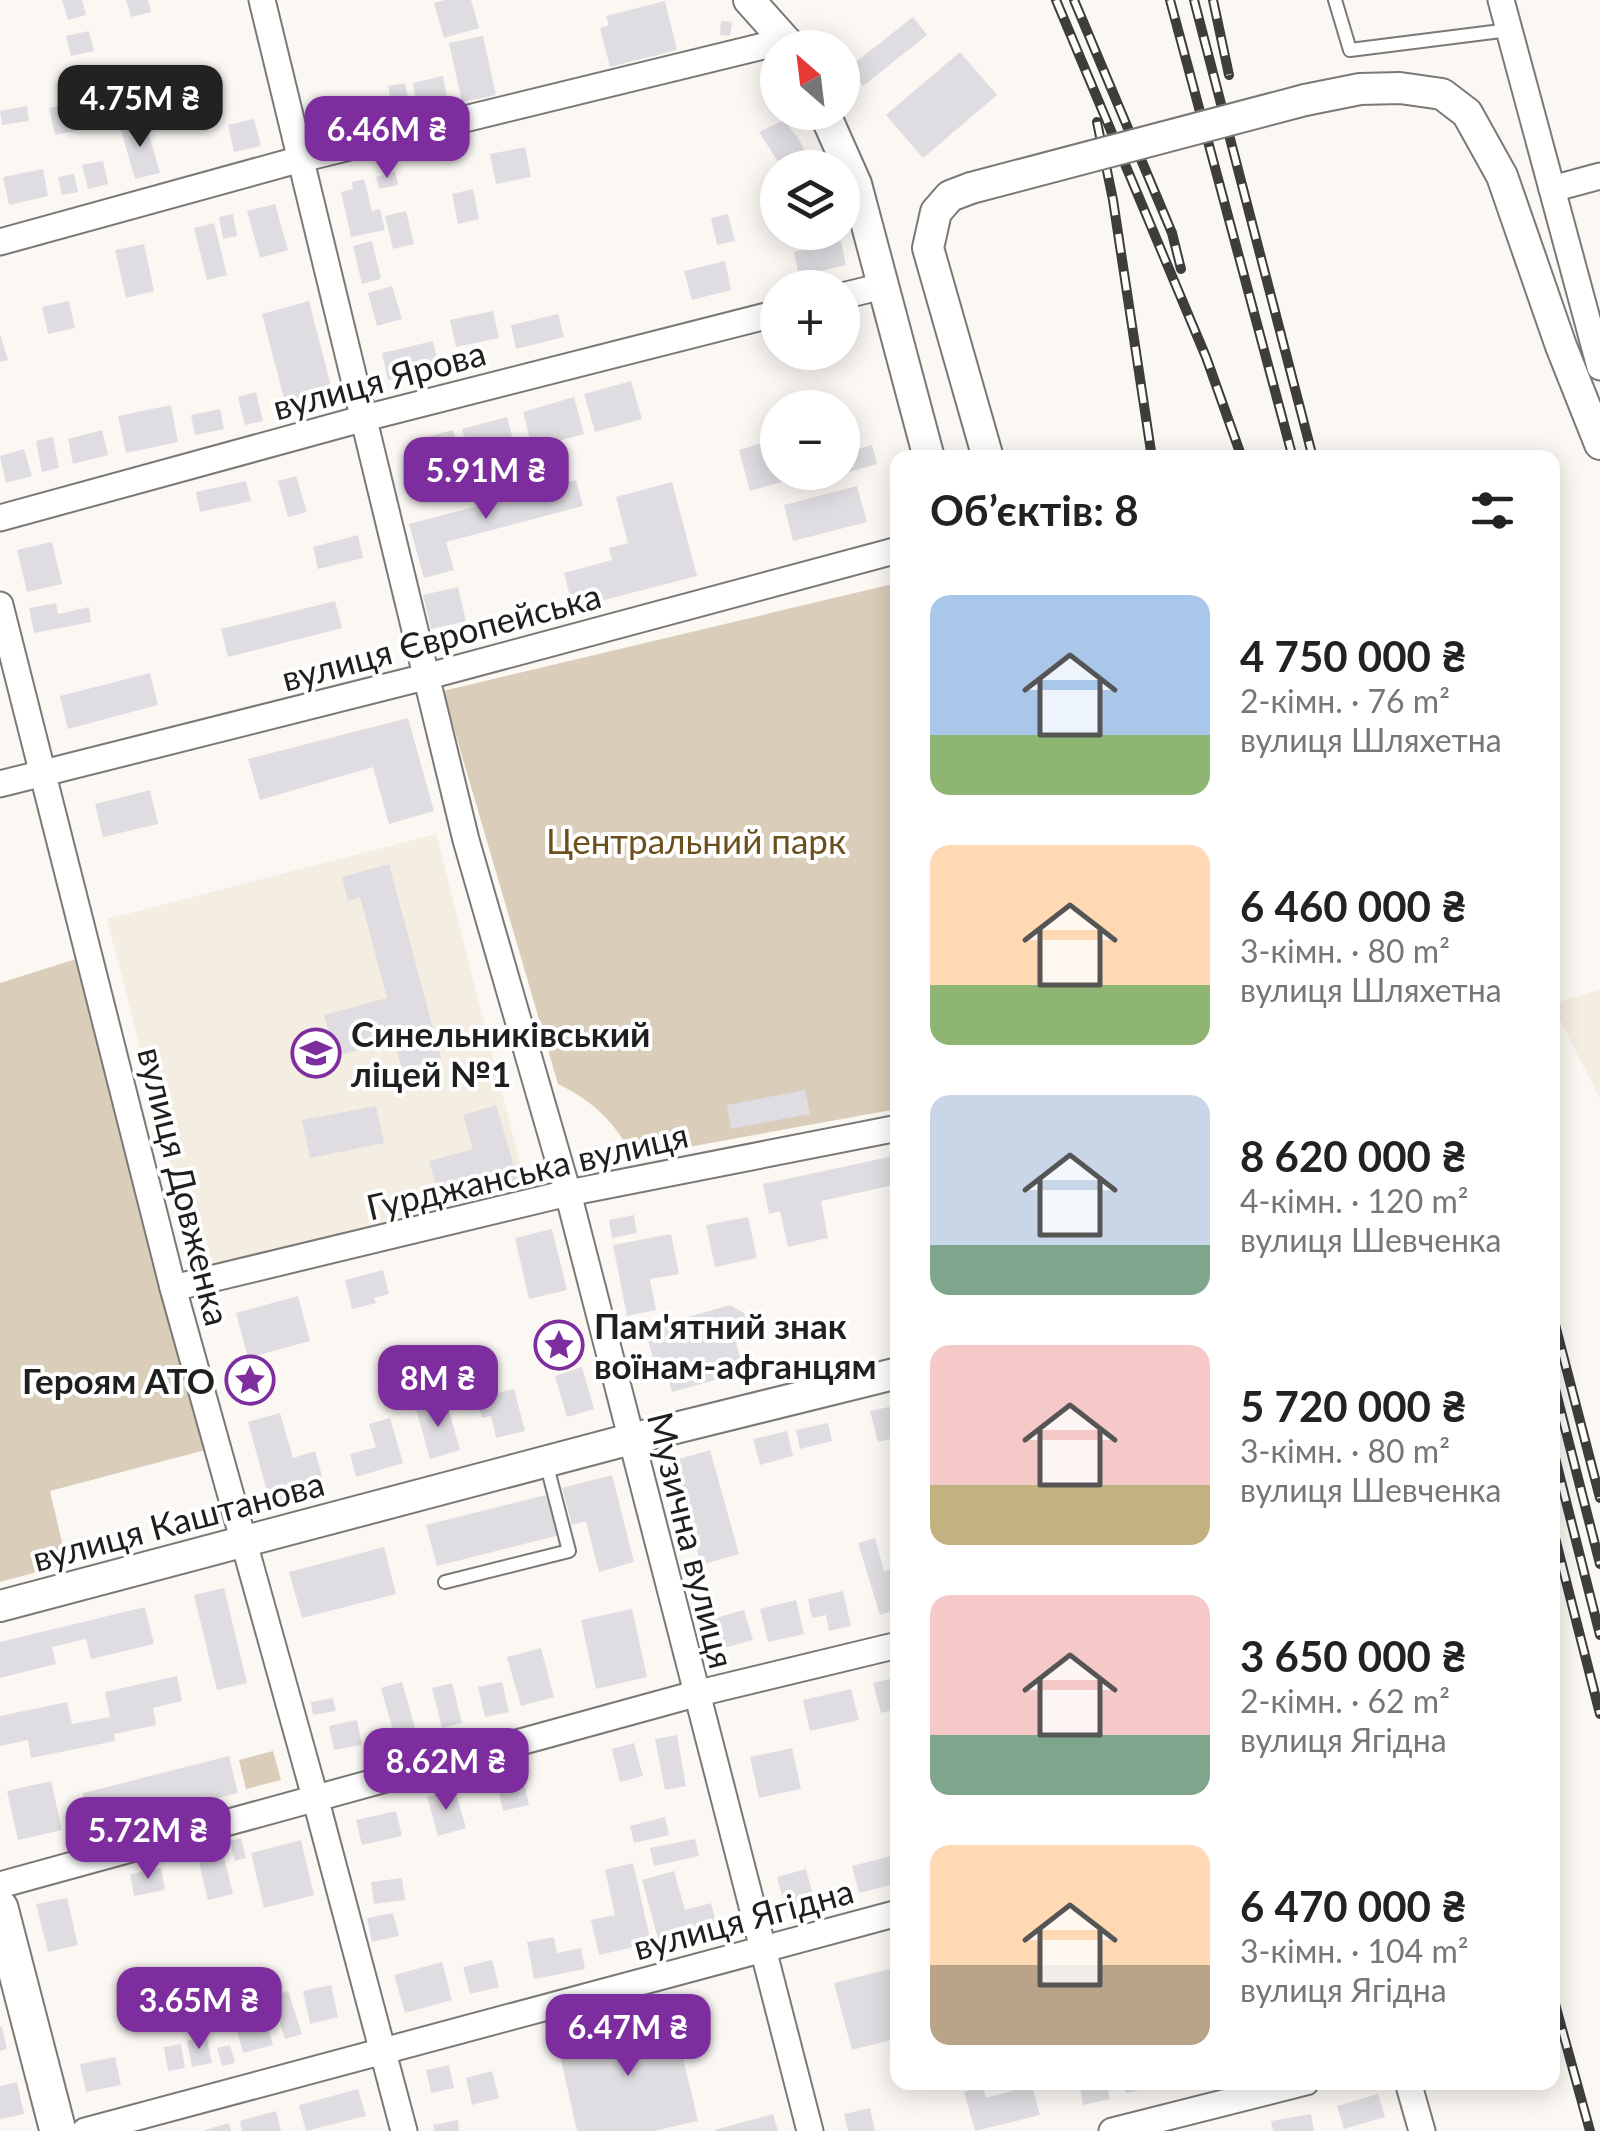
<!DOCTYPE html>
<html lang="uk">
<head>
<meta charset="utf-8">
<style>
	:root { --surface:#fff; --page:#f2f2f2; --text:#222; --muted:#767676; --accent:#7d2d9e }
	body { margin:0; font-family:Lato,sans-serif; background:var(--page); color:var(--text); height:100vh; display:flex; flex-direction:column; font-size:38px; white-space:nowrap }
	* { box-sizing:border-box; margin:0 }
	p { font-size:32px; color:var(--muted) }
	.icon { flex:none; width:55px; height:55px; fill:none; stroke:currentColor; stroke-width:2; stroke-linecap:round; stroke-linejoin:round }
	.map { position:relative; flex:1; overflow:hidden }
	.drawer { position:absolute; left:890px; top:450px; width:670px; height:1640px; display:flex; flex-direction:column; background:var(--surface); border-radius:20px; box-shadow:0 5px 25px #0003 }
	.drawer>* { flex:none }
	.needle { width:65px; rotate:332deg }
	.tools { position:absolute; left:760px; top:30px; display:grid; gap:20px }
	.tools a { display:grid; place-items:center; width:100px; height:100px; border-radius:50%; background:var(--surface); box-shadow:0 5px 25px #0003; font-size:50px }
	.price { position:absolute; translate:-50% -85px; padding:0 22px; border-radius:20px; background:var(--accent); color:#fff; font-size:32px; line-height:65px; filter:drop-shadow(0 2px 5px #0008) }
	.price::after { content:''; position:absolute; left:50%; top:60px; width:30px; height:22px; margin-left:-15px; background:inherit; clip-path:polygon(0 0,100% 0,50% 100%) }
	.price.current { background:#222; color:#fff }
	ul { padding:0; list-style:none }
	li { display:flex; align-items:center; gap:30px; height:250px; padding:0 40px }
	li span { display:grid; place-items:center; flex:none; width:280px; height:200px; border-radius:20px; color:#555 }
	li>.icon { margin-inline-start:auto }
	span .icon { width:120px; height:120px; fill:#fffc; stroke-width:1 }
	li b { font-size:42px }
	h2 { display:flex; justify-content:space-between; align-items:center; height:120px; padding:0 40px; font-size:42px }
	.map>svg:first-child { display:block }
	.built { fill:#f4ede2 }
	.green { fill:#dacdb9 }
	.building { fill:#dfdde1 }
	.lines { fill:none; stroke-linecap:round; stroke-linejoin:round }
	.service-casing { stroke:#7b7975; stroke-width:16 }
	.minor-casing { stroke:#7b7975; stroke-width:29 }
	.tertiary-casing { stroke:#7b7975; stroke-width:34 }
	.secondary-casing { stroke:#7b7975; stroke-width:39 }
	.service { stroke:#fff; stroke-width:12 }
	.minor { stroke:#fff; stroke-width:25 }
	.tertiary { stroke:#fff; stroke-width:30 }
	.secondary { stroke:#fff; stroke-width:35 }
	.rail-casing { stroke:#3d3d3b; stroke-width:10 }
	.rail { stroke:#fff; stroke-width:6; stroke-dasharray:19; stroke-linecap:butt }
	.tertiary-bridge-casing { stroke:#7b7975; stroke-width:34; stroke-linecap:butt }
	.tertiary-bridge { stroke:#fff; stroke-width:30 }
	.labels { text-anchor:middle; dominant-baseline:central; stroke-width:8; stroke-linejoin:round; paint-order:stroke }
	.street-label { font-size:35px; fill:#1f1f1d; stroke:#fff }
	.park-label { font-size:35px; fill:#6b4f1d; stroke:#fff }
	.poi-label { font-size:35px; font-weight:bold; fill:#1f1f1d; stroke:#fff; text-anchor:start }
</style>
</head>
<body>
<div class="map">
<svg width="1600" height="2131" viewBox="0 0 1600 2131">
	<rect width="100%" height="100%" fill="#fbf8f4"/>
	<g class="built">
		<path d="M436,834L526,1186L197,1271L107,919Z"/>
		<path d="M1600,990V1099L1552,1004Z"/>
	</g>
	<g class="green">
		<path d="M897,583V1109L633,1157C616,1123 593,1101 558,1084L443,691Z"/>
		<path d="M76,959L209,1449L50,1491L67,1564L0,1582V983Z"/>
		<path d="M273,1751L281,1780L246,1789L239,1760Z"/>
	</g>
	<g class="building">
		<path d="M62,0H82L86,15L68,20Z"/>
		<path d="M126,0H148L151,12L131,17Z"/>
		<path d="M444,0H471L479,28L444,38L434,3Z"/>
		<path d="M665,1L677,50L610,67L600,28L609,25L606,16Z"/>
		<path d="M913,17L927,35L863,86L848,68Z"/>
		<path d="M721,21L732,22L730,36L720,35Z"/>
		<path d="M89,31L94,51L71,56L66,36Z"/>
		<path d="M483,36L496,95L462,102L449,43Z"/>
		<path d="M960,52L997,95L923,158L886,115Z"/>
		<path d="M443,76L447,98L417,105L413,83Z"/>
		<path d="M405,83L409,105L392,108L388,86Z"/>
		<path d="M81,101L87,128L55,135L49,108Z"/>
		<path d="M27,106L29,121L2,125L0,111Z"/>
		<path d="M254,119L261,146L234,152L228,125Z"/>
		<path d="M784,120L800,141L813,168H782L759,132Z"/>
		<path d="M145,121L160,173L135,179L120,127Z"/>
		<path d="M525,147L531,177L496,184L490,154Z"/>
		<path d="M103,161L108,184L88,189L82,165Z"/>
		<path d="M43,169L48,196L9,205L3,177Z"/>
		<path d="M395,172L398,185L379,189L376,177Z"/>
		<path d="M74,174L78,192L62,195L58,177Z"/>
		<path d="M364,179L372,211L380,209L385,230L351,237L341,192L353,189L352,182Z"/>
		<path d="M473,189L479,219L458,224L452,194Z"/>
		<path d="M275,204L288,250L260,258L247,211Z"/>
		<path d="M406,211L414,244L393,249L385,216Z"/>
		<path d="M233,214L237,236L223,239L219,217Z"/>
		<path d="M728,214L735,241L717,245L711,218Z"/>
		<path d="M214,223L227,275L207,280L194,228Z"/>
		<path d="M372,241L381,279L362,284L353,246Z"/>
		<path d="M841,241L846,265L799,276L794,252Z"/>
		<path d="M144,244L154,291L126,298L115,250Z"/>
		<path d="M725,261L731,290L692,300L684,271Z"/>
		<path d="M392,286L402,319L377,326L368,293Z"/>
		<path d="M69,301L75,328L48,334L42,307Z"/>
		<path d="M309,301L335,402L288,414L262,314Z"/>
		<path d="M493,311L499,338L456,347L450,320Z"/>
		<path d="M558,314L564,337L516,349L511,325Z"/>
		<path d="M0,334L8,360L0,362Z"/>
		<path d="M433,341L439,368L388,380L382,353Z"/>
		<path d="M631,381L642,419L595,432L584,394Z"/>
		<path d="M256,392L263,421L245,425L238,397Z"/>
		<path d="M574,397L584,434L532,448L523,412Z"/>
		<path d="M171,405L178,442L126,453L118,416Z"/>
		<path d="M220,409L224,429L195,435L191,415Z"/>
		<path d="M507,417L516,450L471,462L462,429Z"/>
		<path d="M102,430L108,455L73,464L68,439Z"/>
		<path d="M453,430L465,473L439,480L427,437Z"/>
		<path d="M53,437L59,468L42,472L36,441Z"/>
		<path d="M778,438V472H783L785,481L750,491L739,450Z"/>
		<path d="M872,445L877,464L842,474V454Z"/>
		<path d="M24,449L32,476L6,483L0,456Z"/>
		<path d="M296,476L307,512L288,517L278,481Z"/>
		<path d="M576,480L583,506L446,542L454,570L424,578L409,524Z"/>
		<path d="M246,481L251,501L200,512L196,492Z"/>
		<path d="M672,482L697,576L573,608L564,573L612,560L609,548L628,543L616,497Z"/>
		<path d="M857,486L867,522L793,541L784,505Z"/>
		<path d="M358,535L363,558L318,569L313,547Z"/>
		<path d="M52,542L62,584L27,592L17,550Z"/>
		<path d="M458,587L466,621L431,629L423,595Z"/>
		<path d="M335,601L342,628L228,657L221,629Z"/>
		<path d="M56,603L58,614L89,607L91,622L34,633L29,608Z"/>
		<path d="M150,673L158,705L68,729L60,696Z"/>
		<path d="M408,718L434,811L389,824L373,767L260,800L248,759Z"/>
		<path d="M150,790L158,824L103,837L95,804Z"/>
		<path d="M389,864L441,1058L402,1069L394,1041L336,1056L324,1015L387,998L360,897L348,901L342,877Z"/>
		<path d="M805,1090L810,1114L731,1129L727,1105Z"/>
		<path d="M496,1105L519,1183L490,1191L486,1178L438,1193L429,1161L473,1149L463,1115Z"/>
		<path d="M376,1106L384,1143L310,1158L302,1120Z"/>
		<path d="M898,1155V1184L821,1201L828,1238L788,1247L780,1211L769,1214L763,1184Z"/>
		<path d="M634,1215L637,1233L612,1238L609,1220Z"/>
		<path d="M748,1217L757,1258L715,1267L706,1225Z"/>
		<path d="M552,1229L567,1290L529,1299L515,1238Z"/>
		<path d="M671,1234L679,1274L650,1279L656,1310L627,1316L613,1245Z"/>
		<path d="M383,1270L389,1294L374,1298L376,1303L352,1309L345,1280Z"/>
		<path d="M298,1296L310,1341L248,1358L236,1313Z"/>
		<path d="M730,1305L744,1313L748,1330L736,1343L744,1372L672,1392L664,1364L655,1366L645,1329Z"/>
		<path d="M582,1367L594,1409L567,1417L555,1376Z"/>
		<path d="M514,1389L525,1431L496,1438L491,1416L482,1418L477,1398Z"/>
		<path d="M446,1401L460,1450L430,1459L416,1409Z"/>
		<path d="M898,1405V1437L878,1442L870,1411Z"/>
		<path d="M280,1413L293,1458L315,1451L326,1490L271,1506L248,1422Z"/>
		<path d="M390,1418L403,1463L356,1477L350,1454L376,1447L369,1424Z"/>
		<path d="M828,1423L832,1441L800,1449L796,1430Z"/>
		<path d="M787,1431L793,1456L760,1465L753,1439Z"/>
		<path d="M710,1450L739,1554L701,1565L672,1461Z"/>
		<path d="M612,1475L634,1562L599,1572L586,1521L572,1525L562,1488Z"/>
		<path d="M550,1494L560,1535L437,1566L426,1525Z"/>
		<path d="M875,1538L884,1571L898,1567V1609L880,1615L858,1543Z"/>
		<path d="M384,1547L396,1594L302,1618L289,1572Z"/>
		<path d="M224,1588L247,1683L217,1690L194,1595Z"/>
		<path d="M843,1591L851,1626L829,1631L826,1615L812,1618L808,1599Z"/>
		<path d="M796,1600L804,1634L768,1642L760,1609Z"/>
		<path d="M145,1607L154,1644L91,1659L86,1639L52,1647L56,1664L0,1678V1642Z"/>
		<path d="M632,1609L647,1677L596,1689L581,1620Z"/>
		<path d="M744,1610L753,1640L709,1652L701,1622Z"/>
		<path d="M541,1648L554,1697L521,1706L507,1657Z"/>
		<path d="M177,1676L182,1701L153,1708L156,1725L114,1734L115,1741L31,1758L28,1740L0,1746V1716L67,1702L72,1724L110,1717L105,1692Z"/>
		<path d="M898,1677V1709L881,1713L873,1683Z"/>
		<path d="M402,1682L417,1735L396,1741L381,1688Z"/>
		<path d="M502,1682L509,1712L485,1717L478,1687Z"/>
		<path d="M452,1683L462,1723L442,1728L432,1688Z"/>
		<path d="M851,1689L859,1720L810,1731L803,1700Z"/>
		<path d="M333,1698L336,1711L313,1715L311,1702Z"/>
		<path d="M357,1720L362,1745L334,1750L329,1726Z"/>
		<path d="M677,1735L686,1786L665,1790L655,1739Z"/>
		<path d="M634,1743L643,1776L620,1782L612,1749Z"/>
		<path d="M792,1748L801,1789L759,1798L750,1757Z"/>
		<path d="M229,1756L238,1793L93,1830L83,1793Z"/>
		<path d="M522,1773L529,1805L503,1811L496,1779Z"/>
		<path d="M51,1781L62,1830L18,1840L7,1791Z"/>
		<path d="M455,1789L466,1828L438,1836L427,1797Z"/>
		<path d="M396,1811L402,1836L362,1845L356,1820Z"/>
		<path d="M665,1817L669,1835L634,1843L630,1826Z"/>
		<path d="M241,1838L246,1858L235,1861L230,1841Z"/>
		<path d="M695,1839L699,1856L654,1866L650,1848Z"/>
		<path d="M301,1840L314,1895L264,1908L251,1853Z"/>
		<path d="M895,1855L898,1883L859,1893L852,1866Z"/>
		<path d="M224,1857L233,1894L208,1900L199,1863Z"/>
		<path d="M633,1863L651,1943L599,1955L591,1920L615,1915L605,1870Z"/>
		<path d="M161,1868L165,1890L134,1896L130,1874Z"/>
		<path d="M806,1869L814,1899L785,1907L777,1877Z"/>
		<path d="M674,1871L685,1910L711,1903L718,1930L660,1946L642,1880Z"/>
		<path d="M402,1878L405,1900L374,1904L371,1882Z"/>
		<path d="M67,1898L78,1945L48,1952L36,1904Z"/>
		<path d="M393,1913L399,1936L372,1942L367,1918Z"/>
		<path d="M554,1937L557,1953L581,1948L585,1969L534,1979L527,1942Z"/>
		<path d="M492,1960L499,1987L470,1994L463,1967Z"/>
		<path d="M442,1962L452,2000L405,2013L394,1975Z"/>
		<path d="M898,1967V2038L852,2050L834,1983Z"/>
		<path d="M331,1985L338,2017L310,2024L303,1991Z"/>
		<path d="M288,1991L302,2034L285,2039L272,1997Z"/>
		<path d="M264,2012L273,2045L243,2053L234,2021Z"/>
		<path d="M673,2015L698,2121L654,2131H577L557,2042Z"/>
		<path d="M2,2026L7,2049L0,2051V2027Z"/>
		<path d="M207,2038L212,2063L192,2067L187,2041Z"/>
		<path d="M181,2044L185,2068L168,2071L164,2047Z"/>
		<path d="M230,2045L235,2063L222,2066L217,2048Z"/>
		<path d="M115,2057L121,2085L86,2092L80,2064Z"/>
		<path d="M449,2065L454,2088L431,2093L426,2070Z"/>
		<path d="M492,2071L499,2098L472,2105L466,2078Z"/>
		<path d="M17,2082L24,2114L0,2119V2086Z"/>
		<path d="M1010,2082H1031L1040,2115L975,2131L964,2092L983,2087L986,2098L1012,2091Z"/>
		<path d="M1079,2082H1106L1110,2099L1083,2105Z"/>
		<path d="M1124,2082H1144L1145,2089L1126,2093Z"/>
		<path d="M358,2089L366,2116L306,2131L299,2105Z"/>
		<path d="M1378,2094L1385,2117L1344,2129L1337,2106Z"/>
		<path d="M870,2108L875,2131H848L844,2114Z"/>
		<path d="M276,2111L281,2131H242L240,2121Z"/>
		<path d="M773,2114L778,2131H714V2130Z"/>
		<path d="M1311,2114L1314,2131H1273L1271,2121Z"/>
		<path d="M458,2120L459,2131H434L433,2125Z"/>
		<path d="M229,2123L231,2131H205V2130Z"/>
	</g>
	<g class="lines">
		<g class="service-casing">
			<g id="service">
				<path d="M1335,0L1350,50L1509,30"/>
				<path d="M445,1582L569,1551L546,1462"/>
			</g>
		</g>
		<g class="minor-casing">
			<g id="minor">
				<path d="M262,0L466,840L568,1193L810,2131"/>
				<path d="M1501,0L1600,367"/>
				<path d="M1552,189L1600,176"/>
				<path d="M0,242L301,159L788,40"/>
				<path d="M842,296L883,286"/>
				<path d="M0,518L365,418L778,313"/>
				<path d="M0,605L173,1288L315,1797L404,2131"/>
				<path d="M0,784L425,677L898,550"/>
				<path d="M173,1288L568,1193L898,1128"/>
				<path d="M0,1885L695,1694L898,1645"/>
				<path d="M1408,2082L1422,2131"/>
				<path d="M85,2131L898,1913"/>
				<path d="M1112,2131L1306,2082"/>
			</g>
		</g>
		<g class="tertiary-casing">
			<g id="tertiary">
				<path d="M749,0L792,48"/>
				<path d="M1305,100L1360,89L1400,88L1442,94L1467,113L1502,176L1561,346L1600,444"/>
				<path d="M824,112L856,184L929,458"/>
				<path d="M971,188L950,196L936,212L928,248L988,458"/>
				<path d="M0,1606L631,1439L898,1373"/>
			</g>
		</g>
		<g class="secondary-casing">
			<path id="secondary" d="M0,1908L58,2131"/>
		</g>
		<use href="#service" class="service"/>
		<use href="#minor" class="minor"/>
		<use href="#tertiary" class="tertiary"/>
		<use href="#secondary" class="secondary"/>
		<g class="rail-casing">
			<g id="rail">
				<path d="M1056,0L1206,357L1242,458"/>
				<path d="M1074,0L1172,233L1181,269"/>
				<path d="M1170,0L1293,458"/>
				<path d="M1194,0L1313,458"/>
				<path d="M1213,0L1229,75"/>
				<path d="M1097,122L1113,200L1152,458"/>
				<path d="M1552,1313L1600,1498"/>
				<path d="M1552,1377L1600,1564"/>
				<path d="M1552,1446L1600,1635"/>
				<path d="M1552,1526L1600,1714"/>
				<path d="M1552,1993L1590,2131"/>
			</g>
		</g>
		<use href="#rail" class="rail"/>
		<g class="tertiary-bridge-casing">
			<path id="tertiary-bridge" d="M971,188L1305,100"/>
		</g>
		<use href="#tertiary-bridge" class="tertiary-bridge"/>
	</g>
	<defs>
		<g id="school-ring" transform="scale(2.5)"><circle r="9.5" fill="#fff" stroke="#7d2d9e" stroke-width="1.5"/><path d="M0-5L7-2L0 1L-7-2ZM-4 1L0 2.5L4 1V4Q0 6-4 4Z" fill="#7d2d9e"/></g>
		<g id="sight-ring" transform="scale(2.5)"><circle r="9.5" fill="#fff" stroke="#7d2d9e" stroke-width="1.5"/><path d="M0-6L1.8-2.2L6-1.7L2.9 1.2L3.7 5.4L0 3.3L-3.7 5.4L-2.9 1.2L-6-1.7L-1.8-2.2Z" fill="#7d2d9e"/></g>
	</defs>
	<g fill-rule="evenodd">
		<use href="#school-ring" x="316" y="1053"/>
		<use href="#sight-ring" x="559" y="1345"/>
		<use href="#sight-ring" x="250" y="1380"/>
	</g>
	<g class="labels">
		<g class="street-label">
			<text transform="translate(379 379) rotate(-15)">вулиця Ярова</text>
			<text transform="translate(441 636) rotate(-15)">вулиця Європейська</text>
			<text transform="translate(527 1170) rotate(-13)">Гурджанська вулиця</text>
			<text transform="translate(185 1186) rotate(76)">вулиця Довженка</text>
			<text transform="translate(178 1520) rotate(-15)">вулиця Каштанова</text>
			<text transform="translate(692 1540) rotate(76)">Музична вулиця</text>
			<text transform="translate(743 1918) rotate(-15)">вулиця Ягідна</text>
		</g>
		<g class="park-label">
			<text x="696" y="840">Центральний парк</text>
		</g>
		<g class="poi-label">
			<text x="351" y="1033">Синельниківський<tspan x="351" dy="40">ліцей №1</tspan></text>
			<text x="594" y="1325">Пам'ятний знак<tspan x="594" dy="40">воїнам-афганцям</tspan></text>
			<text x="215" y="1380" text-anchor="end">Героям АТО</text>
		</g>
	</g>
</svg>
<div class="tools">
<a><svg class="needle" viewBox="-14 -14 28 28"><path d="M0-13l5 13h-10z" fill="#e53935"/><path d="M0 13l5-13h-10z" fill="#767676"/></svg></a>
<a><svg class="icon" aria-label="layers" viewBox="0 0 24 24"><path d="M12 4l9 5-9 5-9-5zM3 14l9 5 9-5"/></svg></a>
<a>+</a>
<a>−</a>
</div>
<b class="price current" style="left:140px;top:150px">4.75M ₴</b>
<b class="price" style="left:387px;top:181px">6.46M ₴</b>
<b class="price" style="left:486px;top:522px">5.91M ₴</b>
<b class="price" style="left:438px;top:1430px">8M ₴</b>
<b class="price" style="left:446px;top:1813px">8.62M ₴</b>
<b class="price" style="left:148px;top:1882px">5.72M ₴</b>
<b class="price" style="left:199px;top:2052px">3.65M ₴</b>
<b class="price" style="left:628px;top:2079px">6.47M ₴</b>
<section class="drawer">
<h2>Об’єктів: 8<svg class="icon" aria-label="filters" viewBox="0 0 24 24"><path d="M4 7h16M4 17h16"/><circle cx="9" cy="7" r="2"/><circle cx="15" cy="17" r="2"/></svg></h2>
<ul>
<li><span style="background:linear-gradient(#a9c7e8 70%,#8fb573 0)"><svg class="icon" aria-label="home" viewBox="0 0 24 24"><path d="M3 11l9-7 9 7M6 9v11h12V9"/></svg></span><div><b>4 750 000 ₴</b><p>2-кімн. · 76 m²</p><p>вулиця Шляхетна</p></div></li>
<li><span style="background:linear-gradient(#ffd9b3 70%,#8fb573 0)"><svg class="icon" aria-label="home" viewBox="0 0 24 24"><path d="M3 11l9-7 9 7M6 9v11h12V9"/></svg></span><div><b>6 460 000 ₴</b><p>3-кімн. · 80 m²</p><p>вулиця Шляхетна</p></div></li>
<li><span style="background:linear-gradient(#c9d6e8 75%,#7fa58c 0)"><svg class="icon" aria-label="home" viewBox="0 0 24 24"><path d="M3 11l9-7 9 7M6 9v11h12V9"/></svg></span><div><b>8 620 000 ₴</b><p>4-кімн. · 120 m²</p><p>вулиця Шевченка</p></div></li>
<li><span style="background:linear-gradient(#f6c9c9 70%,#c2b280 0)"><svg class="icon" aria-label="home" viewBox="0 0 24 24"><path d="M3 11l9-7 9 7M6 9v11h12V9"/></svg></span><div><b>5 720 000 ₴</b><p>3-кімн. · 80 m²</p><p>вулиця Шевченка</p></div></li>
<li><span style="background:linear-gradient(#f6c9c9 70%,#7fa58c 0)"><svg class="icon" aria-label="home" viewBox="0 0 24 24"><path d="M3 11l9-7 9 7M6 9v11h12V9"/></svg></span><div><b>3 650 000 ₴</b><p>2-кімн. · 62 m²</p><p>вулиця Ягідна</p></div></li>
<li><span style="background:linear-gradient(#ffd9b3 60%,#b9a48a 0)"><svg class="icon" aria-label="home" viewBox="0 0 24 24"><path d="M3 11l9-7 9 7M6 9v11h12V9"/></svg></span><div><b>6 470 000 ₴</b><p>3-кімн. · 104 m²</p><p>вулиця Ягідна</p></div></li>
</ul>
</section>
</div>
</body>
</html>
